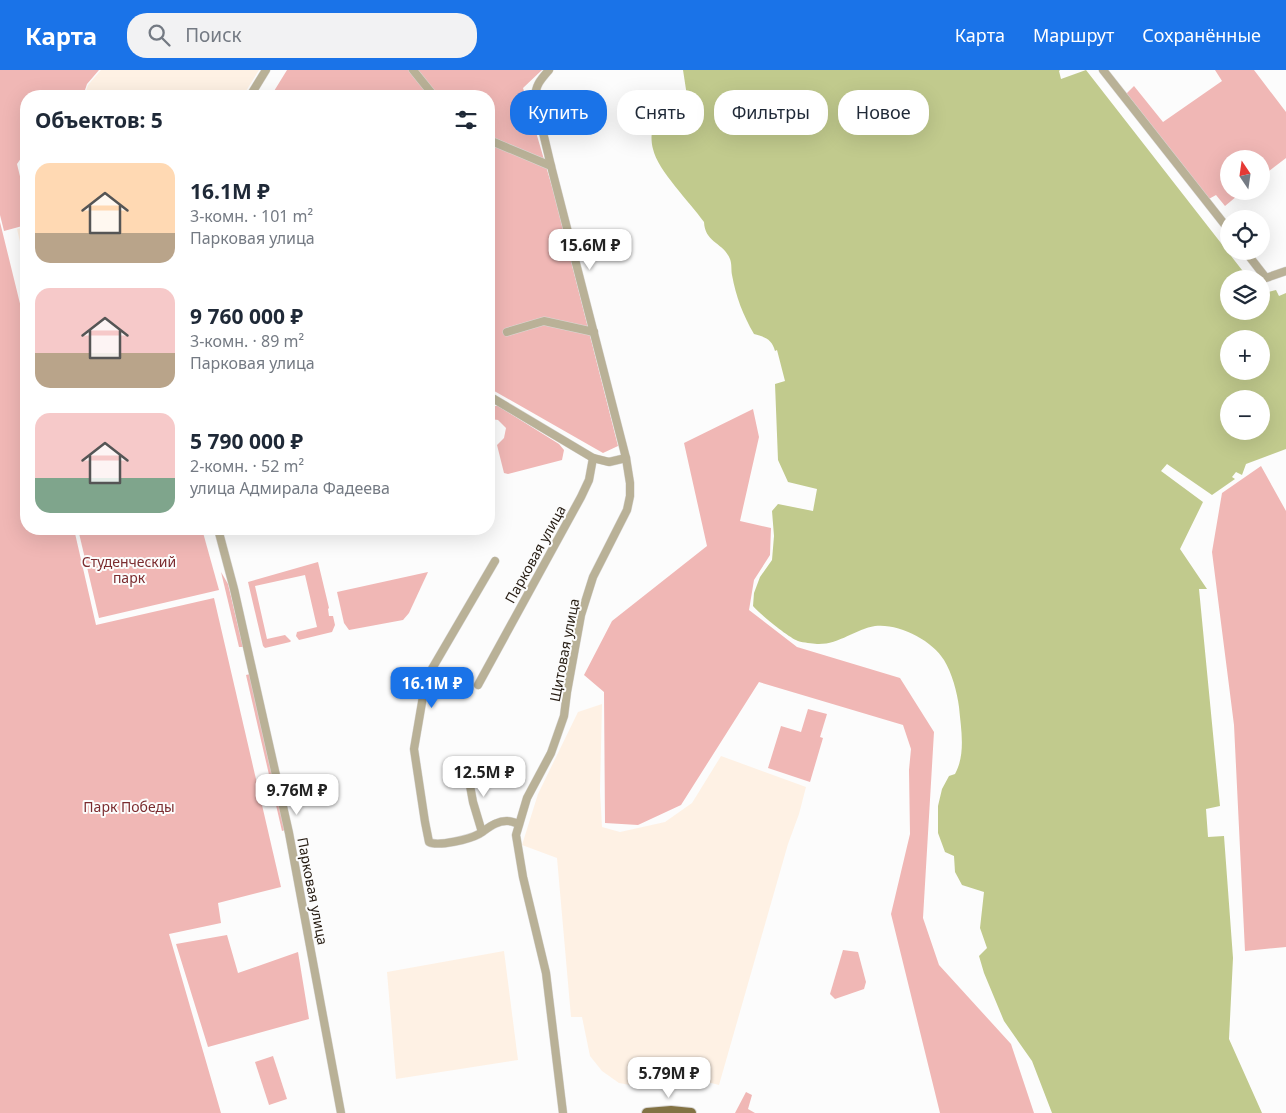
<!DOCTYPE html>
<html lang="ru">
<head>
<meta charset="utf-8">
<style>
	:root { --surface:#fff; --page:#f2f2f3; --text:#1f2937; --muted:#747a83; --accent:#1a73e8 }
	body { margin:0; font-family:"Noto Sans",sans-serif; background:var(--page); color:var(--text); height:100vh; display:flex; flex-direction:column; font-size:19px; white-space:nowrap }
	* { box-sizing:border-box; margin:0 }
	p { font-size:16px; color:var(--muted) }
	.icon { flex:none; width:28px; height:28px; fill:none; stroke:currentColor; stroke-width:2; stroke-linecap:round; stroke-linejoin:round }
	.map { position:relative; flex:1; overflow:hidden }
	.panel { position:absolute; left:20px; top:20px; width:475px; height:445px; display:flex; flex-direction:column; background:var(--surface); border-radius:20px; box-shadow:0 5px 20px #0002 }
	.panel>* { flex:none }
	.banner { position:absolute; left:510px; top:20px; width:475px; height:45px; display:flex; gap:10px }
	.needle { width:32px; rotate:347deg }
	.controls { position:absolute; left:1220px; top:80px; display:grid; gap:10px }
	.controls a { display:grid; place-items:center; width:50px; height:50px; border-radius:50%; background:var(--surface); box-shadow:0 5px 20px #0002; font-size:25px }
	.price { position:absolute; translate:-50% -42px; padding:0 11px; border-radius:10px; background:#fff; color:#222; font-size:16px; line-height:32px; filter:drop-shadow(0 1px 2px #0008) }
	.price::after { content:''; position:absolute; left:50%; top:30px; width:15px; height:11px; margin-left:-8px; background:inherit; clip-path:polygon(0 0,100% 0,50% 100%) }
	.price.active { background:var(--accent); color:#fff }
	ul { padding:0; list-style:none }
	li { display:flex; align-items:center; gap:15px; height:125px; padding:0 15px }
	li span { display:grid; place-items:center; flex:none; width:140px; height:100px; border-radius:15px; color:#555 }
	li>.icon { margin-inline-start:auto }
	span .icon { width:60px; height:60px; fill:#fffc; stroke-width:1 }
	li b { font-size:21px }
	h2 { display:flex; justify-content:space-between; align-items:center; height:60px; padding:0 15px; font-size:21px }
	.chip { padding:0 18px; border-radius:20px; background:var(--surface); box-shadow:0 5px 20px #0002; font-size:18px; line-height:45px }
	.chip.active { background:var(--accent); color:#fff }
	header { display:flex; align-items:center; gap:30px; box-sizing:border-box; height:70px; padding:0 25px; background:var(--accent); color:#fff }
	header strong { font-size:24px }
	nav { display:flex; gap:28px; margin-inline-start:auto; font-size:18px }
	.search { width:350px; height:45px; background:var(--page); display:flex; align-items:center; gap:12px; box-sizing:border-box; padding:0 18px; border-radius:20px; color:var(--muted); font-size:19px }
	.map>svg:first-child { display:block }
	.built { fill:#fef1e4 }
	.green { fill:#f0b7b5 }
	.water { fill:#c1ca8d; fill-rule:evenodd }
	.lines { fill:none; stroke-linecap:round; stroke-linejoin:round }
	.minor-casing { stroke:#dad8d6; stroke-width:9 }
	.major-casing { stroke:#dad8d6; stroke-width:12 }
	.minor { stroke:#b9b197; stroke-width:8 }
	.major { stroke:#827243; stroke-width:10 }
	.labels { text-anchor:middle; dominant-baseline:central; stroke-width:4; stroke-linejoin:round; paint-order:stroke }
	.street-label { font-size:14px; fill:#251b11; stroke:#fcfcfc }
	.park-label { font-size:14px; fill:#7b2c2f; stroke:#fcfcfc }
</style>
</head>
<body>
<header>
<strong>Карта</strong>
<div class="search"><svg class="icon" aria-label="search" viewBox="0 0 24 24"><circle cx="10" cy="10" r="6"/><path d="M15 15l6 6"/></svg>Поиск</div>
<nav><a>Карта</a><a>Маршрут</a><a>Сохранённые</a></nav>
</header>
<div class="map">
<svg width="1286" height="1043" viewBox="0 0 1286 1043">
	<rect width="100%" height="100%" fill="#fcfcfc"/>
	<g class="built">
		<path d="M101,0H259L243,26H84L88,15Z"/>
		<path d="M26,157V198L17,159Z"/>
		<path d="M602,634L600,721L602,757L620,762L665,752L692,733L721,686L806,717L799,744L788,774L719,1015L676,1004L641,1017L619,1013L602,1001L590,986L582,947H571L557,788L522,775L538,724L578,642Z"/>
		<path d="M504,881L518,990L396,1009L387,902Z"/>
	</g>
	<g class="green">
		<path d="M0,0H99L87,14L83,26H26V81L17,94L26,131V155L4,161L0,145Z"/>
		<path d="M287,0H542L523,18L553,120L618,376L603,383L489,318V26H271Z"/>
		<path d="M1215,0H1254L1286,42V88L1261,107V89H1229V121H1243L1225,136L1216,125L1207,130L1126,24L1134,16L1163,52L1222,11Z"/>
		<path d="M0,152L26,258V459H74L96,555L214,528L281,817L218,833L221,853L169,864L221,1043H0Z"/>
		<path d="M492,336H498L559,374L564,380L562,390L508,404L504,403L497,375L504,368L506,358L498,350L491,349L489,340Z"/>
		<path d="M753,339L759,367L740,451L771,458L770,485L754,510L749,540L797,577L900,608L934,662L923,848L939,895L1011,974L1034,1043H940L891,844L910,764L909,700L911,679L903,655L759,612L681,735L638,755L605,753L604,622L584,605L612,551L707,476L684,373Z"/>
		<path d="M1261,396L1286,441V877L1245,881L1234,655L1212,482L1222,423Z"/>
		<path d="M78,459H202L219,520L99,548Z"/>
		<path d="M318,492L329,538L328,539L329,546H333L335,555L332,562L299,570L296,566L297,562L317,557L305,505L255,516L267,569L285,565L291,571L290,572L265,578L263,576L248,512Z"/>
		<path d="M221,502L228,514L243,577H239Z"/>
		<path d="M428,502L409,543L403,550L349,560L344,553L337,522Z"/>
		<path d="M250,604L285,760L282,761L246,605Z"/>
		<path d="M808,639L827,644L820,667L823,668L810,712L768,698L781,656L801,662Z"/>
		<path d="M227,865L238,903L298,882L309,949L208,977L176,874Z"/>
		<path d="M843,880L858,882L866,912L864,919L835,929L830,924Z"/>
		<path d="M273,986L287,1029L269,1035L255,992Z"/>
		<path d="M746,1022L752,1025L748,1039L755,1043H735Z"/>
	</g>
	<path class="water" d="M683,0H1060L1059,1L1061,9L1086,0L1249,209H1229V241H1261V224L1276,220L1279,226L1286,223V379L1246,394L1242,405L1236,402L1232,407L1235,409L1212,425L1167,394L1161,401L1203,432L1180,479L1207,519H1199L1220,736L1206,739L1208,767L1224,766L1233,888L1229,969L1262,1043H1052L1032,991L1004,951L984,903L979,886L987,878L980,858L984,822L962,815L955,802L954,786L945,782L938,763V736L942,719L949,706L955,704C966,684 961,659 959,637C957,622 952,603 944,590C932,570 898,553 875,556C856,559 838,575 817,574C812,573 804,573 798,571C788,567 761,545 753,536L754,523L760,507L772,490L774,466L772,441L778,434L813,441L817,419L788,412L778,390L775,314L785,311L777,280L775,281C772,269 765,267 754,264C743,245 736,227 732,205C731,200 732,194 730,189C723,172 705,173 704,152C690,132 658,101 653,79C650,68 652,57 655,45L665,38L678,37L679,42L689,39ZM1229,269H1261V301H1229ZM1229,329H1261V361H1229Z"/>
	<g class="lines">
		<g class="minor-casing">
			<g id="minor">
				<path d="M413,0L434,26"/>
				<path d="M549,0C540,10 535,16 535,29L551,96"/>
				<path d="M1103,0L1229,160"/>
				<path d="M250,26L266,0"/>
				<path d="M489,70L551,96L626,388L630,413V426L627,440L593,507L581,545L567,622L564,646L551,683L527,728L516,765L523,807L546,903L563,1043"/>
				<path d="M1245,181L1266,208L1286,201"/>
				<path d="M507,262L544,251L594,262"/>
				<path d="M489,326L593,388L609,392L626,388"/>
				<path d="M218,459L234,519L289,763L341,1043"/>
				<path d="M495,491L426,609L414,679L425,752L429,772C438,777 470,769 479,764C487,759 497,750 508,751C511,751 516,753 519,754"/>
				<path d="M478,615L581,427L589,410L593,388"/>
				<path d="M467,699L473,732L482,762"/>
			</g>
		</g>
		<g class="major-casing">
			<path id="major" d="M647,1043L671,1041L691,1043"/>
		</g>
		<use href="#minor" class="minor"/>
		<use href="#major" class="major"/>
	</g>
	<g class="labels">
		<g class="street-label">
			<text transform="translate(535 484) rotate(-61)">Парковая улица</text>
			<text transform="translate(564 580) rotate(-79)">Щитовая улица</text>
			<text transform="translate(313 821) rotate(79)">Парковая улица</text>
		</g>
		<g class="park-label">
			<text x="129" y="491">Студенческий<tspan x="129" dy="16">парк</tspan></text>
			<text x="129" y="736">Парк Победы</text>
		</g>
	</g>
</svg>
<div class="controls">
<a><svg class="needle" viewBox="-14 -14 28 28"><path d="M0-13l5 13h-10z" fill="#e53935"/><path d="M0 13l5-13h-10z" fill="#747a83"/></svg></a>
<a><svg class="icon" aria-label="locate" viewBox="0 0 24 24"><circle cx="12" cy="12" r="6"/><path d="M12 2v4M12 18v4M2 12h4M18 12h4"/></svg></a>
<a><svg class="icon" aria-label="layers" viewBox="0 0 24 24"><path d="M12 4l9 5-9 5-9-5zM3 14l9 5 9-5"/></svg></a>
<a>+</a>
<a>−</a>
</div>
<b class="price" style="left:590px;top:201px">15.6M ₽</b>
<b class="price active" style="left:432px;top:639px">16.1M ₽</b>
<b class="price" style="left:484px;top:728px">12.5M ₽</b>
<b class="price" style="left:297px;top:746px">9.76M ₽</b>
<b class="price" style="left:669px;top:1029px">5.79M ₽</b>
<div class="banner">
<a class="chip active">Купить</a>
<a class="chip">Снять</a>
<a class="chip">Фильтры</a>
<a class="chip">Новое</a>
</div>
<section class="panel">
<h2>Объектов: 5<svg class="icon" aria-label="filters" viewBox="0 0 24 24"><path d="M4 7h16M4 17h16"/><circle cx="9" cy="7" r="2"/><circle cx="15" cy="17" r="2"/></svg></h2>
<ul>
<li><span style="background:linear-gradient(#ffd9b3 70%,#b9a48a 0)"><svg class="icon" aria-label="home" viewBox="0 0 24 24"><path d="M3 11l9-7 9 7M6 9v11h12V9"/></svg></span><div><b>16.1M ₽</b><p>3-комн. · 101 m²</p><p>Парковая улица</p></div></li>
<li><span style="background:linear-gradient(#f6c9c9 65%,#b9a48a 0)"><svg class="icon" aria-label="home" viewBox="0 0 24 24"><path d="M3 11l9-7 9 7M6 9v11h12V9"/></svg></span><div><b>9 760 000 ₽</b><p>3-комн. · 89 m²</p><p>Парковая улица</p></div></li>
<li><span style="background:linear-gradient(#f6c9c9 65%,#7fa58c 0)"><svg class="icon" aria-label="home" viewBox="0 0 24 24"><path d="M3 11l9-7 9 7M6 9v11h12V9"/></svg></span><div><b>5 790 000 ₽</b><p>2-комн. · 52 m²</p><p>улица Адмирала Фадеева</p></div></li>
</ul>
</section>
</div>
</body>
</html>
